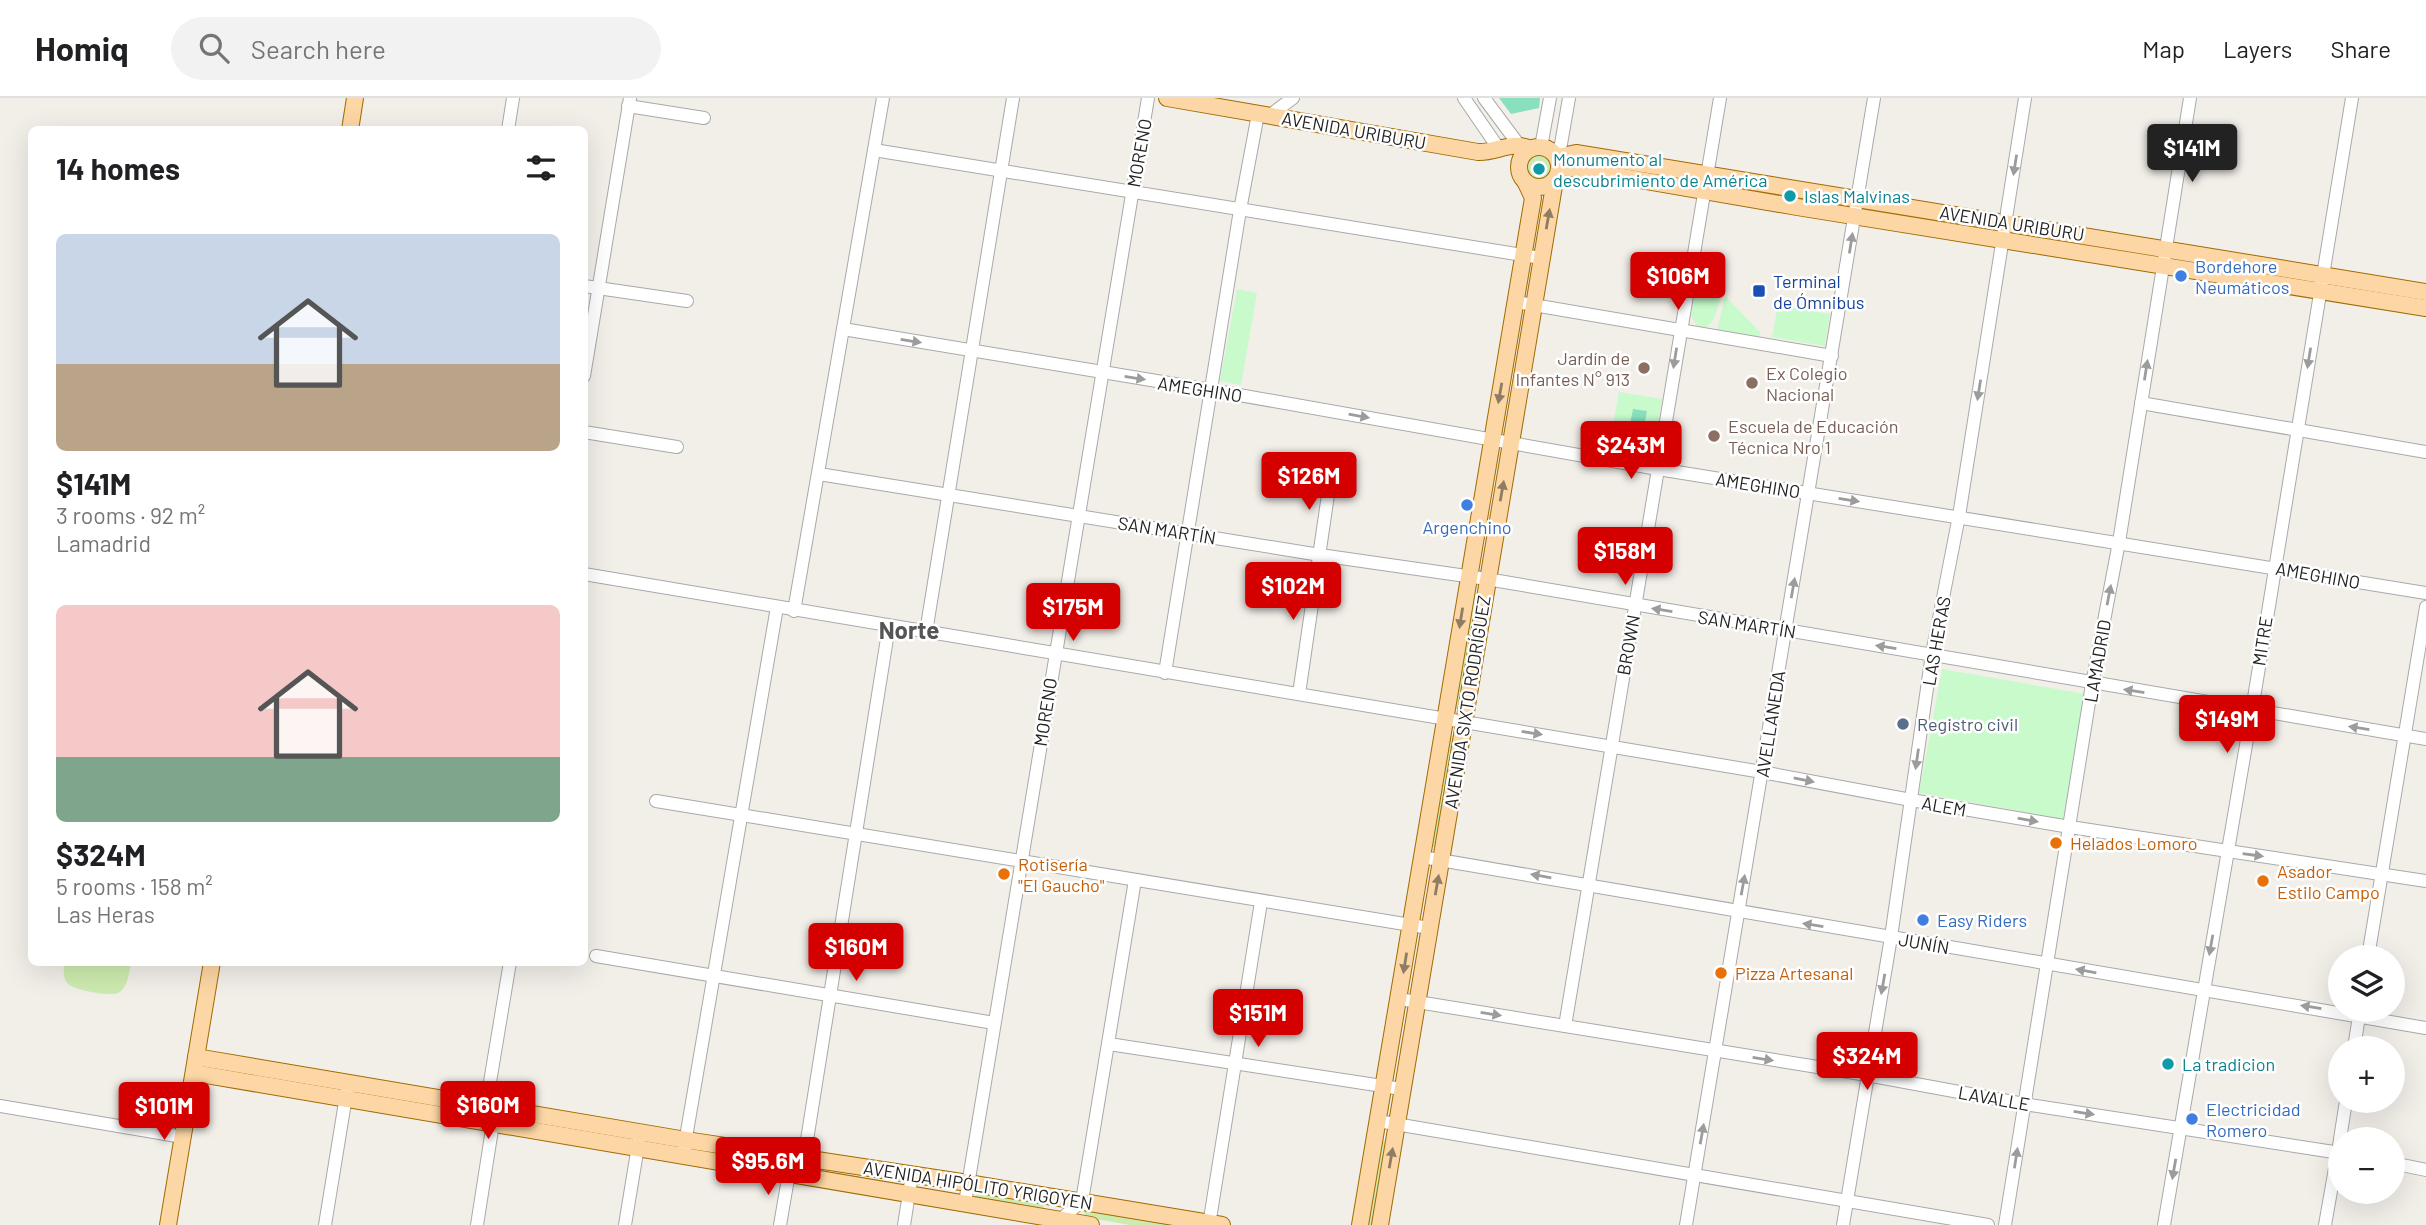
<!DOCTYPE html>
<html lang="en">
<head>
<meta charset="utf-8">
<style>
	:root { --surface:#fff; --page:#f2f2f2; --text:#202124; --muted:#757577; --line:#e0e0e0; --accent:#d40000 }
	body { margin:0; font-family:Barlow,sans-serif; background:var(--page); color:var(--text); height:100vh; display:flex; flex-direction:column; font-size:26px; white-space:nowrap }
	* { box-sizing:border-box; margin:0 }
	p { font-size:23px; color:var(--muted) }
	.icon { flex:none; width:38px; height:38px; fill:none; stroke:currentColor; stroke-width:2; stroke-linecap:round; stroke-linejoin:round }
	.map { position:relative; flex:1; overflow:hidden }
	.details { position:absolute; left:28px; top:28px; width:560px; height:840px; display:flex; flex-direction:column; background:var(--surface); border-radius:10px; box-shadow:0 7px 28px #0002 }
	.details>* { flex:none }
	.fabs { position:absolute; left:2328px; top:847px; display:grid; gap:14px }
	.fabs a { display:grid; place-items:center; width:77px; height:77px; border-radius:50%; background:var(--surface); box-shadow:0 7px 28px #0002; font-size:35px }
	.price { position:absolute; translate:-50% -60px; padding:0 16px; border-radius:7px; background:var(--accent); color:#fff; font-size:23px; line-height:46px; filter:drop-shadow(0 2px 4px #0008) }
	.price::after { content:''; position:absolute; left:50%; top:42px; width:21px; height:16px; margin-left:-10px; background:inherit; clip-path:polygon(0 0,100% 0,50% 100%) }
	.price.selected { background:#222; color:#fff }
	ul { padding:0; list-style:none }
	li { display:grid; align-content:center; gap:14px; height:371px; padding:0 28px }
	li span { display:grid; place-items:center; height:217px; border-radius:10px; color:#555 }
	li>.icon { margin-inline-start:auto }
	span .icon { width:126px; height:126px; fill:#fffc; stroke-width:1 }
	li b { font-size:30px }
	h2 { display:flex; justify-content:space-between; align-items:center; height:84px; padding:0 28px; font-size:30px }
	header { display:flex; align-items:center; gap:42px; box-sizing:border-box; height:98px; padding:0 35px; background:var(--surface); border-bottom:2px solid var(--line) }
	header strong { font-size:33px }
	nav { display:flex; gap:38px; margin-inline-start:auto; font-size:24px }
	.search { width:490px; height:63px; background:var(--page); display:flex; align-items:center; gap:18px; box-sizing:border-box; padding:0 24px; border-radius:38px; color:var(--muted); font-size:26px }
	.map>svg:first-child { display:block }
	.grass { fill:#cdebb0 }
	.park { fill:#c8facc }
	.pitch { fill:#88e0be }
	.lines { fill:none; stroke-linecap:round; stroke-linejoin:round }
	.minor-casing { stroke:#a9a9a9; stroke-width:14 }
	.major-casing { stroke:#a06b00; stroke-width:18 }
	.minor { stroke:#fff; stroke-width:12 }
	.major { stroke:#fcd6a4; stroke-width:16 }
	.oneway { fill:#9c9c9c }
	.oneway2 { fill:#8f7c63 }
	.culture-dot { fill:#0f9aa8; stroke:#fff; stroke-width:2.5 }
	.shop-dot { fill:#3f7fe0; stroke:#fff; stroke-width:2.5 }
	.transit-dot { fill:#1a4fb4; stroke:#fff; stroke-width:2.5 }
	.education-dot { fill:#8d6e63; stroke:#fff; stroke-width:2.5 }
	.service-dot { fill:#5c6f8a; stroke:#fff; stroke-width:2.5 }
	.food-dot { fill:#e8710a; stroke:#fff; stroke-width:2.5 }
	.labels { text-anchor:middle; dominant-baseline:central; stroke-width:5; stroke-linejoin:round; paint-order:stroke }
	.street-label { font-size:18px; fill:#222; stroke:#fff }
	.culture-label { font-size:18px; fill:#0d838f; stroke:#fff; text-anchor:start }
	.shop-label { font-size:18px; fill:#366cbe; stroke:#fff; text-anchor:start }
	.transit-label { font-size:18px; fill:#164399; stroke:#fff; text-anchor:start }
	.education-label { font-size:18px; fill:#785e54; stroke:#fff; text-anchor:start }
	.service-label { font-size:18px; fill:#4e5e75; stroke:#fff; text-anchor:start }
	.food-label { font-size:18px; fill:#c56008; stroke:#fff; text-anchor:start }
	.district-label { font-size:24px; font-weight:bold; fill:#555; stroke:#fff }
</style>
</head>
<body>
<header>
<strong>Homiq</strong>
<div class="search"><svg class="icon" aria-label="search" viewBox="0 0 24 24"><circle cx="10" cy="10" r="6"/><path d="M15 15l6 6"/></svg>Search here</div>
<nav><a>Map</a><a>Layers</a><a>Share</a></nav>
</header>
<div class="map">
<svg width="2426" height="1127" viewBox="0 0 2426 1127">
	<rect width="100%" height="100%" fill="#f2efe9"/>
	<g class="grass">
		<circle cx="1539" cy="68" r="15"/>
		<path d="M1471,498L1481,500L1463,612L1454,610Z"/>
		<path d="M1448,638L1458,639L1439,750L1430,748Z"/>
		<path d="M65,864H131V865C129,874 128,890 118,895C110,899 75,892 68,886C63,881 63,872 65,864Z"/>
		<path d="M1380,1042L1389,1044L1375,1127H1365Z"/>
		<path d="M976,1094L1044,1106L1043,1113L975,1101Z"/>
		<path d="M1085,1112L1170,1127H1130L1084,1119Z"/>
	</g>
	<g class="park">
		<path d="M1699,176L1726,184L1714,221L1706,230L1697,228L1691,218Z"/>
		<path d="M1237,191L1257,195L1241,287L1220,283Z"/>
		<path d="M1725,198L1760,234L1759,240L1717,232Z"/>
		<path d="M1778,207L1830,216L1825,248L1772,239Z"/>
		<path d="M1619,294L1662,301L1653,356L1650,361L1608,354Z"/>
		<path d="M1942,571L2085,596L2063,721L1919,695Z"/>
	</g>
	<g class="pitch">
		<path d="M1499,0H1540L1539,10L1511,16Z"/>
		<path d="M1633,311L1647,313L1641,343L1627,341Z"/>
	</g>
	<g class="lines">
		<g class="minor-casing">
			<g id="minor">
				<path d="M1464,0L1499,51"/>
				<path d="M1484,0L1519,47"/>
				<path d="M628,8L704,20"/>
				<path d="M1269,18L1293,0"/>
				<path d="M508,32L513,0"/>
				<path d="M1541,49L1550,0"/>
				<path d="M874,52L1541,160"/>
				<path d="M1556,57L1561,46L1569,0"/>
				<path d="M584,188L687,203"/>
				<path d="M1516,204L1832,258"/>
				<path d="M843,231L1211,292L1658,371L2426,495"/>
				<path d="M584,278L630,0"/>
				<path d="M2141,305L2426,354"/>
				<path d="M584,334L677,349"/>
				<path d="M819,376L1320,457L1487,481L2426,641"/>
				<path d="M584,476L1762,674L1911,702L2070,729L2426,783"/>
				<path d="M794,513L883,0"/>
				<path d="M926,534L1013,0"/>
				<path d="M1165,575L1240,112L1258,16"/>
				<path d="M1299,596L1331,376"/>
				<path d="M656,703L1429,830"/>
				<path d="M1422,759L2426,930"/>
				<path d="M596,858L994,925"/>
				<path d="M2368,859L2426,509"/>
				<path d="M1399,901L1867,977L2024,1006L2340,1055"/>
				<path d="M1565,928L1720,0"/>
				<path d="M1109,946L1402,991"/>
				<path d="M2354,950L2360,912"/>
				<path d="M0,1008L183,1039"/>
				<path d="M1378,1023L1988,1127"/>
				<path d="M2340,1041L2346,1003"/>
				<path d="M684,1051L777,509"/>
				<path d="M2392,1065L2426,1072"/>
				<path d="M803,1067L889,528"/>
				<path d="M965,1105L1148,0"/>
				<path d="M325,1127L347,992"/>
				<path d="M477,1127L493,1025L486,1008L510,864"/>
				<path d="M625,1127L639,1042"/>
				<path d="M780,1127L790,1069"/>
				<path d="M904,1127L912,1077"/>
				<path d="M1059,1127L1060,1122L1082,1103L1135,782"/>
				<path d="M1209,1127L1261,804"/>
				<path d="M1686,1127L1874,0"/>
				<path d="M1843,1127L1891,839L1932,556L1959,418L2025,0"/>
				<path d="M2005,1127L2092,586L2119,444L2190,0"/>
				<path d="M2164,1127L2252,612L2352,0"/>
				<path d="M2325,1127L2340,1042"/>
			</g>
		</g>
		<g class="major-casing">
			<g id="major">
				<path d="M1167,0L1478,54C1497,55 1511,42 1530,51"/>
				<path d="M350,32L355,0"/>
				<circle cx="1539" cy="69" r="20"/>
				<path d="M1557,59L1576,55L2426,194"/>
				<path d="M1559,68L1797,109L2426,210"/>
				<path d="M196,959L686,1042L968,1085L1222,1127"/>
				<path d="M194,975L1091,1127"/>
				<path d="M168,1127L212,864"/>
				<path d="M1360,1127L1533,100L1526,85"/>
				<path d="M1380,1127L1555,82"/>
			</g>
		</g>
		<use href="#minor" class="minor"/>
		<use href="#major" class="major"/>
	</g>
	<defs><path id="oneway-solid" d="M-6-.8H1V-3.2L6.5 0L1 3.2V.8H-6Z" transform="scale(1.75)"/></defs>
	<g class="oneway">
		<use href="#oneway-solid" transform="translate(2015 67) rotate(99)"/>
		<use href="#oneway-solid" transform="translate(1851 145) rotate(-81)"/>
		<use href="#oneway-solid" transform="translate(911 243) rotate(9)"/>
		<use href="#oneway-solid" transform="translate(1675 260) rotate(99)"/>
		<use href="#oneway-solid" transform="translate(2309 260) rotate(99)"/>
		<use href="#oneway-solid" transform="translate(2146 272) rotate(-81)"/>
		<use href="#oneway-solid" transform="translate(1135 280) rotate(9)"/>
		<use href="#oneway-solid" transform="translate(1979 292) rotate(99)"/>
		<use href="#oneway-solid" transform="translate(1359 318) rotate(10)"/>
		<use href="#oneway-solid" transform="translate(1849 402) rotate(9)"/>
		<use href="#oneway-solid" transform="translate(1793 490) rotate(-80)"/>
		<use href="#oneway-solid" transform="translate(2109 497) rotate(-79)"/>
		<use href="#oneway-solid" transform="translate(1662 512) rotate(-171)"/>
		<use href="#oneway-solid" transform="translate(1886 549) rotate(-171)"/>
		<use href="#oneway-solid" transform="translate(2134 593) rotate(-171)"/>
		<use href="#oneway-solid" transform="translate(2359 630) rotate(-171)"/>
		<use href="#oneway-solid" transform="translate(1532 635) rotate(9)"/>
		<use href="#oneway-solid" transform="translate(1917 661) rotate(98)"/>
		<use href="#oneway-solid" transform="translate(1804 682) rotate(11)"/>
		<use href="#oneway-solid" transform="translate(2028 722) rotate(10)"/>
		<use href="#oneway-solid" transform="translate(2253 757) rotate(8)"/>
		<use href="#oneway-solid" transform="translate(1541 778) rotate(-170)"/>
		<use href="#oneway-solid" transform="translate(1743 787) rotate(-80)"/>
		<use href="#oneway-solid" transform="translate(1813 827) rotate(-171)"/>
		<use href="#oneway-solid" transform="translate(2211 847) rotate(100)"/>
		<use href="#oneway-solid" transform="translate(2086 873) rotate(-170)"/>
		<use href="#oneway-solid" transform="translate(1883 886) rotate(100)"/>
		<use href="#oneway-solid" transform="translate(2311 909) rotate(-171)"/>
		<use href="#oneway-solid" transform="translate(1491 916) rotate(9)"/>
		<use href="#oneway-solid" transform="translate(1763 961) rotate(9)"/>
		<use href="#oneway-solid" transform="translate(2084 1015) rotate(9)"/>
		<use href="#oneway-solid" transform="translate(1702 1036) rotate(-80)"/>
		<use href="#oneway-solid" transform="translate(2016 1060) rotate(-81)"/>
		<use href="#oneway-solid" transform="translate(2174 1071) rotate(100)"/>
	</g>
	<g class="oneway2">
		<use href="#oneway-solid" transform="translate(1548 121) rotate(-80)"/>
		<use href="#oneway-solid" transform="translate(1500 295) rotate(100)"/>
		<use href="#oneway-solid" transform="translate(1502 393) rotate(-80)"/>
		<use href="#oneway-solid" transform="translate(1461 520) rotate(99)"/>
		<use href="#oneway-solid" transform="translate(1437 787) rotate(-80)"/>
		<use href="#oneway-solid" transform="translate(1405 865) rotate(99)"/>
		<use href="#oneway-solid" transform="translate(1391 1060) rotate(-80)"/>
	</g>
	<g class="culture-dot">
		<circle cx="1539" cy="71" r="7"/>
		<circle cx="1790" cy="98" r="7"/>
		<circle cx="2168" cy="966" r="7"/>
	</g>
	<g class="shop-dot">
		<circle cx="2181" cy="178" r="7"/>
		<circle cx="1467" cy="407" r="7"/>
		<circle cx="1923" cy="822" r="7"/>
		<circle cx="2192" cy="1021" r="7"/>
	</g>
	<rect class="transit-dot" x="1752" y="186" width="14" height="14" rx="3.5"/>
	<g class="education-dot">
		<circle cx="1644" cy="270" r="7"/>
		<circle cx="1752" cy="285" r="7"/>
		<circle cx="1714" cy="338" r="7"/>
	</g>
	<circle class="service-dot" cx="1903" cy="626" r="7"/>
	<g class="food-dot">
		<circle cx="2056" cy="745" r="7"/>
		<circle cx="1004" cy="776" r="7"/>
		<circle cx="2263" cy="783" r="7"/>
		<circle cx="1721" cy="875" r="7"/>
	</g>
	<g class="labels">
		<g class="street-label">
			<text transform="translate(1354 32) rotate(10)">AVENIDA URIBURU</text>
			<text transform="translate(1139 55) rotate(-80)">MORENO</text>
			<text transform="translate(2012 125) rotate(9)">AVENIDA URIBURU</text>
			<text transform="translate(1200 291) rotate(9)">AMEGHINO</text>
			<text transform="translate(1758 387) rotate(9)">AMEGHINO</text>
			<text transform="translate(1167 432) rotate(9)">SAN MARTÍN</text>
			<text transform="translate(2318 477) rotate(10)">AMEGHINO</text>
			<text transform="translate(1747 526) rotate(9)">SAN MARTÍN</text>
			<text transform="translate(1936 543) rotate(-80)">LAS HERAS</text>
			<text transform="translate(2262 543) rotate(-81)">MITRE</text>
			<text transform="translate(1628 547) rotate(-80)">BROWN</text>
			<text transform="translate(2097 563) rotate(-80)">LAMADRID</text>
			<text transform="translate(1467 604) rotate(-81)">AVENIDA SIXTO RODRÍGUEZ</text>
			<text transform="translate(1045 614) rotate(-81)">MORENO</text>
			<text transform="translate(1770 626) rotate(-81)">AVELLANEDA</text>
			<text transform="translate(1944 708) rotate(10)">ALEM</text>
			<text transform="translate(1924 845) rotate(10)">JUNÍN</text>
			<text transform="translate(1994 1000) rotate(10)">LAVALLE</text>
			<text transform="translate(978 1087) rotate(9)">AVENIDA HIPÓLITO YRIGOYEN</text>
		</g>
		<g class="culture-label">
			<text x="1553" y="61">Monumento al<tspan x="1553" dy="21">descubrimiento de América</tspan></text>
			<text x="1804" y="98">Islas Malvinas</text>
			<text x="2182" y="966">La tradicion</text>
		</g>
		<g class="shop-label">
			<text x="2195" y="168">Bordehore<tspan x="2195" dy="21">Neumáticos</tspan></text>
			<text x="1467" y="429" text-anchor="middle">Argenchino</text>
			<text x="1937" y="822">Easy Riders</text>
			<text x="2206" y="1011">Electricidad<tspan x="2206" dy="21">Romero</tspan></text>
		</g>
		<g class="transit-label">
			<text x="1773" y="183">Terminal<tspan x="1773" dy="21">de Ómnibus</tspan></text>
		</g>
		<g class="education-label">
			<text x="1630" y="260" text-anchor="end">Jardín de<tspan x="1630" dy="21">Infantes N° 913</tspan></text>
			<text x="1766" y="275">Ex Colegio<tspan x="1766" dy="21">Nacional</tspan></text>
			<text x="1728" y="328">Escuela de Educación<tspan x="1728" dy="21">Técnica Nro 1</tspan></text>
		</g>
		<g class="service-label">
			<text x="1917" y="626">Registro civil</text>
		</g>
		<g class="food-label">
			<text x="2070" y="745">Helados Lomoro</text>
			<text x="1018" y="766">Rotisería<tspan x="1018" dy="21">"El Gaucho"</tspan></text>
			<text x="2277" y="773">Asador<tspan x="2277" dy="21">Estilo Campo</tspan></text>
			<text x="1735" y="875">Pizza Artesanal</text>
		</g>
		<g class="district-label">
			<text x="909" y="531">Norte</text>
		</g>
	</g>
</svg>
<div class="fabs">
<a><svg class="icon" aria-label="layers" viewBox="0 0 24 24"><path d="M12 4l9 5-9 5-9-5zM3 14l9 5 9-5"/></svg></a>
<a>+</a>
<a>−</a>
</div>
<b class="price selected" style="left:2192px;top:86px">$141M</b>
<b class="price" style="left:1678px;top:214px">$106M</b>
<b class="price" style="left:1631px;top:383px">$243M</b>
<b class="price" style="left:1309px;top:414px">$126M</b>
<b class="price" style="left:1625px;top:489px">$158M</b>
<b class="price" style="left:1293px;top:524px">$102M</b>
<b class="price" style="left:1073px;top:545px">$175M</b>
<b class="price" style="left:2227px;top:657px">$149M</b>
<b class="price" style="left:856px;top:885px">$160M</b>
<b class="price" style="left:1258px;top:951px">$151M</b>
<b class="price" style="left:1867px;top:994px">$324M</b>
<b class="price" style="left:488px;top:1043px">$160M</b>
<b class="price" style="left:164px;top:1044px">$101M</b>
<b class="price" style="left:768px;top:1099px">$95.6M</b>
<section class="details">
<h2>14 homes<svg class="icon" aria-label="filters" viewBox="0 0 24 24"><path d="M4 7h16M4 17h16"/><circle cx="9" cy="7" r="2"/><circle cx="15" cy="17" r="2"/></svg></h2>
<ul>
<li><span style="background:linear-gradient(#c9d6e8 60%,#b9a48a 0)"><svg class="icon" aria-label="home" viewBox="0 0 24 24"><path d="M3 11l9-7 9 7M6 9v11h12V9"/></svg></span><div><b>$141M</b><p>3 rooms · 92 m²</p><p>Lamadrid</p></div></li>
<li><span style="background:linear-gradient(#f6c9c9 70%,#7fa58c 0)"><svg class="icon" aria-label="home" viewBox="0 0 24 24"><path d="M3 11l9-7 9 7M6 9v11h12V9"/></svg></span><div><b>$324M</b><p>5 rooms · 158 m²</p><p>Las Heras</p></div></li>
</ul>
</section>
</div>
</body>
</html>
